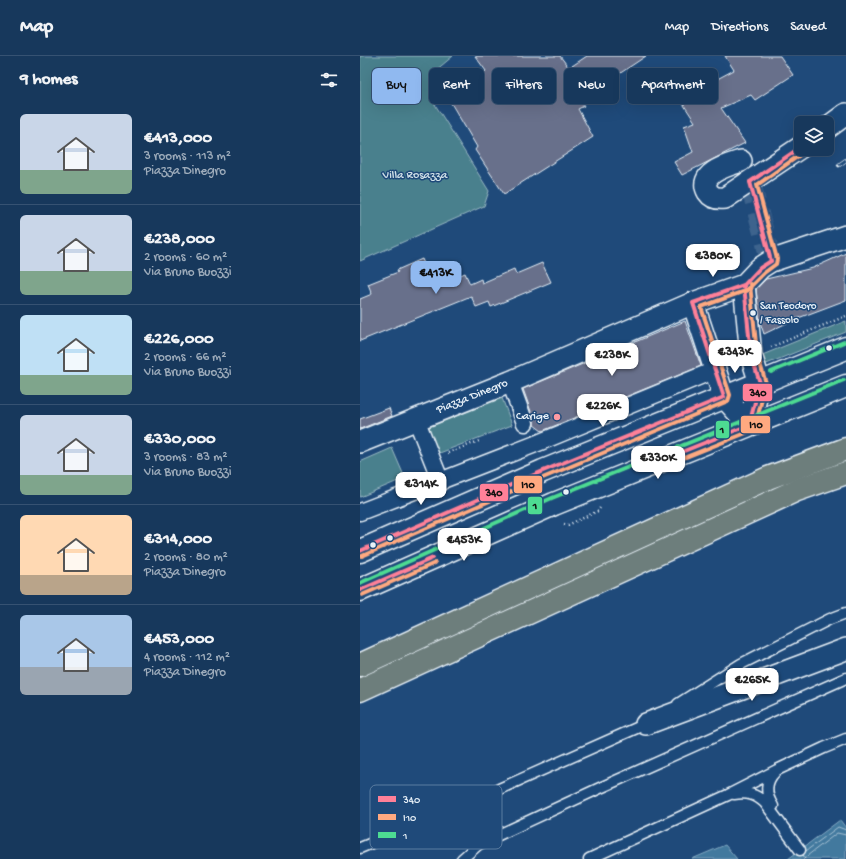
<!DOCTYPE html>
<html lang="en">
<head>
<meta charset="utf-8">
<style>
	:root { --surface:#17385c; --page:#244365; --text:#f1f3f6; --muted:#9eacbb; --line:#365272; --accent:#90b9f0 }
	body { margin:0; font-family:"Gochi Hand",sans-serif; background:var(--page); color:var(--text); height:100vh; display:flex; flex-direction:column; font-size:15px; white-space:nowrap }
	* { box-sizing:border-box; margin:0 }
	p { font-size:13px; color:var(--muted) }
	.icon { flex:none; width:22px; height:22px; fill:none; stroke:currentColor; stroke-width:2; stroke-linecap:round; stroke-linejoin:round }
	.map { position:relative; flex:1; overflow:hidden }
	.sheet { display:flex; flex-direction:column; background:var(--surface); width:360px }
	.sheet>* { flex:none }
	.top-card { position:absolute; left:12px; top:12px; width:380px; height:36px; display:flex; gap:8px }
	.controls { position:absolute; left:434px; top:60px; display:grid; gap:8px }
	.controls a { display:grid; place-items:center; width:40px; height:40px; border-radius:6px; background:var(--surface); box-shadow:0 4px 16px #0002,0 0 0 1px var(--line); font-size:20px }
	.price { position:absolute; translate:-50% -34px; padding:0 9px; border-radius:8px; background:#fff; color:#222; font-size:13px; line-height:26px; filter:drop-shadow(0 1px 2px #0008) }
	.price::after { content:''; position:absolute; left:50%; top:24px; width:12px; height:9px; margin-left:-6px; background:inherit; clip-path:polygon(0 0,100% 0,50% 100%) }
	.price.selected { background:var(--accent); color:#111 }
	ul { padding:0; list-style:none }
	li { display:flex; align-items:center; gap:12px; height:100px; padding:0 20px }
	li+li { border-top:1px solid var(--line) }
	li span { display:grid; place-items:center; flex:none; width:112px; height:80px; border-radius:6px; color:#555 }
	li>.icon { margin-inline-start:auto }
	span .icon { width:48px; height:48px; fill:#fffc; stroke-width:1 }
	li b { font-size:17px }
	h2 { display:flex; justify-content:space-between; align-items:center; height:48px; padding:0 20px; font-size:17px }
	.pill { padding:0 14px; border-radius:6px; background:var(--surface); box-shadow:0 4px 16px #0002,0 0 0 1px var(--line); font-size:14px; line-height:36px }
	.pill.selected { background:var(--accent); color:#111 }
	header { display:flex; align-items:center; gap:24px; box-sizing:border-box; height:56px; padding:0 20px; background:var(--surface); border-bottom:1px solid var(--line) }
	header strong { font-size:19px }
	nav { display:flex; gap:22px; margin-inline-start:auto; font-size:14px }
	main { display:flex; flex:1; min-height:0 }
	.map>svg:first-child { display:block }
	.green { fill:#4a808d; stroke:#99b8c2 }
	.water { fill:#42799e; stroke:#84a9c2 }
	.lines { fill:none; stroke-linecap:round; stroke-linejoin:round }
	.shore { stroke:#a6c1d4; stroke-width:1 }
	.ferry { stroke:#cfdfea; stroke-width:1; stroke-dasharray:5 4; stroke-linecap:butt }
	.building { fill:#68708b; stroke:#e8f1f8 }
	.minor-tunnel { stroke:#3d638d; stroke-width:21; stroke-dasharray:21 10; stroke-linecap:butt }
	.service-casing { stroke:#e8f1f8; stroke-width:13 }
	.pedestrian-casing { stroke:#e8f1f8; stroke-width:19 }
	.minor-casing { stroke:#e8f1f8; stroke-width:24 }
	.secondary-casing { stroke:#e8f1f8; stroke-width:25 }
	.trunk-casing { stroke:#e8f1f8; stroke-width:25 }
	.path { stroke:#e8f1f8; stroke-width:2.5; stroke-dasharray:1 3; stroke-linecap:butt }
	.service { stroke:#1f4a7a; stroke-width:10 }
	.pedestrian { stroke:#1f4a7a; stroke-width:16 }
	.minor { stroke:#1f4a7a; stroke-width:21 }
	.secondary { stroke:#1f4a7a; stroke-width:22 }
	.trunk { stroke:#6d7e7c; stroke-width:22 }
	.rail-casing { stroke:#e8f1f8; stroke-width:4.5 }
	.rail { stroke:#1f4a7a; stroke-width:3; stroke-dasharray:9; stroke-linecap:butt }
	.bus-1-casing { stroke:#1f4a7a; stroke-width:7 }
	.bus-2-casing { stroke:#1f4a7a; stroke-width:7 }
	.bus-3-casing { stroke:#1f4a7a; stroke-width:7 }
	.bus-1 { stroke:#ff8098; stroke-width:4 }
	.bus-2 { stroke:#ffa980; stroke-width:4 }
	.bus-3 { stroke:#4ddb92; stroke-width:4 }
	.bus-dot { fill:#e8f1f8; stroke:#1f4a7a; stroke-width:1.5 }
	.poi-dot { fill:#ff9aa2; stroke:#1f4a7a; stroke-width:1.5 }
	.labels { text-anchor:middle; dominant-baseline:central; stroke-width:3; stroke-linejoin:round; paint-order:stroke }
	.bus-label { font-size:11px; fill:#e8f1f8; stroke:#1f4a7a; text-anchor:start }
	.park-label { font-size:12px; fill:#d0e0e8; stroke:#1f4a7a }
	.street-label { font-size:12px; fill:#e8f1f8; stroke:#1f4a7a }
	.poi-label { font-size:12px; fill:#e8f1f8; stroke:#1f4a7a; text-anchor:end }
	.key { fill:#1f4a7a; stroke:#5b7ca0; stroke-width:1 }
	.key-label { font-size:11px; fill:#e8f1f8 }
	.line-badge { stroke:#1f4a7a; stroke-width:1.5 }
	.pale-badge-label { font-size:11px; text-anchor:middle; font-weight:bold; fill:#111 }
</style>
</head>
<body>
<header>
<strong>Map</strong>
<nav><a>Map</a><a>Directions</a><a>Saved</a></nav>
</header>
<main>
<section class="sheet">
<h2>9 homes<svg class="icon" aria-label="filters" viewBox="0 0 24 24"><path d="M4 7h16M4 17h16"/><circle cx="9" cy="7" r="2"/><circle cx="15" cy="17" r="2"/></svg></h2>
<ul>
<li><span style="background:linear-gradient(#c9d6e8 70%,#7fa58c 0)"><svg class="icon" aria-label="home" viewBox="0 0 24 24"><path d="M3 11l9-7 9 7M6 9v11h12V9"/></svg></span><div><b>€413,000</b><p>3 rooms · 113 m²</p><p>Piazza Dinegro</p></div></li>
<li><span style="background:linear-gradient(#c9d6e8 70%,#7fa58c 0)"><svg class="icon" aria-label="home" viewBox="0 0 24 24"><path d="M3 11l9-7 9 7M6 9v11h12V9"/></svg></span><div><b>€238,000</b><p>2 rooms · 60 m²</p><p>Via Bruno Buozzi</p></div></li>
<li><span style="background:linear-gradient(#bfe0f5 75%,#7fa58c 0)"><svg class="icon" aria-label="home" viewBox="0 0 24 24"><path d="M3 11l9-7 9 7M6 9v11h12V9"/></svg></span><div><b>€226,000</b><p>2 rooms · 66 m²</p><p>Via Bruno Buozzi</p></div></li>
<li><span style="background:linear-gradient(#c9d6e8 75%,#7fa58c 0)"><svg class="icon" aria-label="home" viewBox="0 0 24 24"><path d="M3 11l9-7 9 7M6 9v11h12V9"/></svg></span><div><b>€330,000</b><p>3 rooms · 83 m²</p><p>Via Bruno Buozzi</p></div></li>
<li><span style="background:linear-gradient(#ffd9b3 75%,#b9a48a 0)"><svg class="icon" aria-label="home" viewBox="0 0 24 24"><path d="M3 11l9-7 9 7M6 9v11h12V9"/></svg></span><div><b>€314,000</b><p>2 rooms · 80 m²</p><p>Piazza Dinegro</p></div></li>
<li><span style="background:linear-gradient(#a9c7e8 65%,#9aa5b1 0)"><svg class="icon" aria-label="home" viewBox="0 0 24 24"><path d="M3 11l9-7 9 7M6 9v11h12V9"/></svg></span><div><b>€453,000</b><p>4 rooms · 112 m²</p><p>Piazza Dinegro</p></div></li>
</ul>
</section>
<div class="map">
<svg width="486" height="803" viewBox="0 0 486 803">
	<rect width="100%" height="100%" fill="#1f4a7a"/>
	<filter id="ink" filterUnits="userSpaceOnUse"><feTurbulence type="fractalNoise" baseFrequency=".025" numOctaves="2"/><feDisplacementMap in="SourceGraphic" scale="8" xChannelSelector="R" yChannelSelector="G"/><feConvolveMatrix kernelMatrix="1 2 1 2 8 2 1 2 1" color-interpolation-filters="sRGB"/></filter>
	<g filter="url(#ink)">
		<g class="green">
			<path d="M0,0H93L75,15L71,42L129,135L124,150L0,205Z"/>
			<path d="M486,265V276L399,311L395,302Z"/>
			<path d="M142,342L152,369L77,398L67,372Z"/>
			<path d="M32,392L45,422L0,441V406Z"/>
		</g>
		<g class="water">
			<path d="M480,764L486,772V803H428Z"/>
			<path d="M365,789L377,803H332Z"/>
		</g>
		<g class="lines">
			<g class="shore">
				<path d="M446,795L478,771L486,774"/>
				<path d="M443,803L477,777L486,779"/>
			</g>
			<path class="ferry" d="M443,798L445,803"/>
		</g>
		<g class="building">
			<path d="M115,0H200L209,12L227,0H286L220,44L224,50L218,53L233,81L144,138L115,94L117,91L88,42L126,15Z"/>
			<path d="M365,0H420L433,19L395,44L391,39L361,52L385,87L322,119L314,106L333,96L324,70L335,66L320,43L374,14Z"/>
			<path d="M486,197V244L433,264L404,278L400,266L396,233L406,223L453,212Z"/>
			<path d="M62,203L74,231L105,217L110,228L121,223L122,227L154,213L156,218L182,207L191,226L131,251L129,246L116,251L111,240L0,285V243L12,238L8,228L38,216L37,214Z"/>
			<path d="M325,265L341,310L182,375L174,369V364L163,333Z"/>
			<path d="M29,352L32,360L0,373V363Z"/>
		</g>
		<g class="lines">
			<path class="minor-tunnel" d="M390,126L411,205"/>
			<g class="service-casing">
				<g id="service">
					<path d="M318,648L381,608L470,563L486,557"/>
					<path d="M374,738C387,736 396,738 405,747L440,794"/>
					<path d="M413,750C405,738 405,726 415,716"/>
					<path d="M0,792L94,753L288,667"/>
					<path d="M102,803L119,788L240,732L486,622"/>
					<path d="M229,803L368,739L417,714L464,692L486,683"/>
				</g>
			</g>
			<g class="pedestrian-casing">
				<g id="pedestrian">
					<path d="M150,326L165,367"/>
					<path d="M56,363L81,426"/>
					<path d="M0,456L173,389L355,314"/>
				</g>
			</g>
			<g class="minor-casing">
				<g id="minor">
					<path d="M467,72L486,58"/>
					<path d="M381,105C369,109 337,117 348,136C352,142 358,143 365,142L441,91"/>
					<path d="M384,229L391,299L400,327L389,369"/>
					<path d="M333,247L364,341L389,369"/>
					<path id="s1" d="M0,386L150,326L333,247L384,229L400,212L411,205L486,180"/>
					<path d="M286,668L486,593"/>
				</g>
			</g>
			<g class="secondary-casing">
				<g id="secondary">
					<path d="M0,495L183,415L486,292"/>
					<path d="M0,534L194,448L486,330"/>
				</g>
			</g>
			<g class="trunk-casing">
				<g id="trunk">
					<path d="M0,609L408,422L486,393"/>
					<path d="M0,634L437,434L486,417"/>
				</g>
			</g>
			<g class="path">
				<path d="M411,291L486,260"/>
				<path d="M88,397L119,385"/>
				<path d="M204,468L208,469L238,455L240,452"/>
			</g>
			<use href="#service" class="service"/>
			<use href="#pedestrian" class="pedestrian"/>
			<use href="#minor" class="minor"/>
			<use href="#secondary" class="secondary"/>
			<use href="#trunk" class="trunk"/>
			<g class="rail-casing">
				<path id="rail" d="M479,109L486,104"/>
			</g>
			<use href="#rail" class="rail"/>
			<g class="bus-1-casing">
				<g id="bus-1">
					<path d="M390,126L411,205"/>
					<path d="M390,126L441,91"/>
					<path d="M319,397L389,369L400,327L391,299L384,229"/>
					<path d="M0,495L183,415L364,341L333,247L384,229L400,212L411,205"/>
					<path d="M0,534L73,502"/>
				</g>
			</g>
			<g class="bus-2-casing">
				<g id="bus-2">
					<path d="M321,403L391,375L395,371L406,327L397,298L390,228"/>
					<path d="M2,500L185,421L368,345L370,339L341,251L387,234L404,217L416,208L417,203L397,129L444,96"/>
					<path d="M2,539L75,507"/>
				</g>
			</g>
			<g class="bus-3-casing">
				<g id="bus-3">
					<path d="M411,316L484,286"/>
					<path d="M0,527L192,442L484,324"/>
				</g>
			</g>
			<use href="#bus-1" class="bus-1"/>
			<use href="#bus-2" class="bus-2"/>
			<use href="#bus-3" class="bus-3"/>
		</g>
	</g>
	<g class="bus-dot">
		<circle cx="393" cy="257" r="3.5"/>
		<circle cx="469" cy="292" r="3.5"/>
		<circle cx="206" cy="436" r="3.5"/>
		<circle cx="30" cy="482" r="3.5"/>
		<circle cx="13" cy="489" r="3.5"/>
	</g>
	<circle class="poi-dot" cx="197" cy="361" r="4"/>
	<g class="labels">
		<g class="bus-label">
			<text x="400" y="251">San Teodoro<tspan x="400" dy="14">/ Fassolo</tspan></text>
		</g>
		<g class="park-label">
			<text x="55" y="120">Villa Rosazza</text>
		</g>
		<g class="street-label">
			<text stroke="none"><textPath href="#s1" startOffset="121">Piazza Dinegro</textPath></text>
		</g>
		<g class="poi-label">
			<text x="189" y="361">Carige</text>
		</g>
	</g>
	<rect x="10" y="729" width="132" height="64" rx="6" class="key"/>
	<rect x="18" y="740" width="18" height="6" fill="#ff8098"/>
	<rect x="18" y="758" width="18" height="6" fill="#ffa980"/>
	<rect x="18" y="776" width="18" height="6" fill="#4ddb92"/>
	<g class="key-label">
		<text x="43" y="747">340</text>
		<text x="43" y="765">I10</text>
		<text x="43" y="783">1</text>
	</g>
	<g class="line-badge">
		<rect x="382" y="327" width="31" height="19" rx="4" fill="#ff8098"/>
		<rect x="380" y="359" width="31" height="19" rx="4" fill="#ffa980"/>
		<rect x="355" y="364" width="15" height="19" rx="4" fill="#4ddb92"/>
		<rect x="153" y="419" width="30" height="19" rx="4" fill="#ffa980"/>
		<rect x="119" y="427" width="30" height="19" rx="4" fill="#ff8098"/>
		<rect x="167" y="440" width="16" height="19" rx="4" fill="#4ddb92"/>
	</g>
	<g class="pale-badge-label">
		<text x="398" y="340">340</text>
		<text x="396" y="372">I10</text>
		<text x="362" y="377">1</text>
		<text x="168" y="432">I10</text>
		<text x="134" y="440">340</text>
		<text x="175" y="453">1</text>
	</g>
</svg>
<div class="controls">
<a><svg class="icon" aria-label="layers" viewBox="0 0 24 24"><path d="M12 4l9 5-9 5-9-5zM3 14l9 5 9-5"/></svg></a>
</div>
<b class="price" style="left:353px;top:222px">€380K</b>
<b class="price selected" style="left:76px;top:239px">€413K</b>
<b class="price" style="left:375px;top:318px">€343K</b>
<b class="price" style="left:252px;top:321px">€238K</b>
<b class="price" style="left:243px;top:372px">€226K</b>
<b class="price" style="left:298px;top:424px">€330K</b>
<b class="price" style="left:61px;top:450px">€314K</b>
<b class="price" style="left:104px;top:506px">€453K</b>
<b class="price" style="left:392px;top:646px">€265K</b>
<div class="top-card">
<a class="pill selected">Buy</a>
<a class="pill">Rent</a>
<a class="pill">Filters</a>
<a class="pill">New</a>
<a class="pill">Apartment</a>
</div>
</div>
</main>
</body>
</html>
